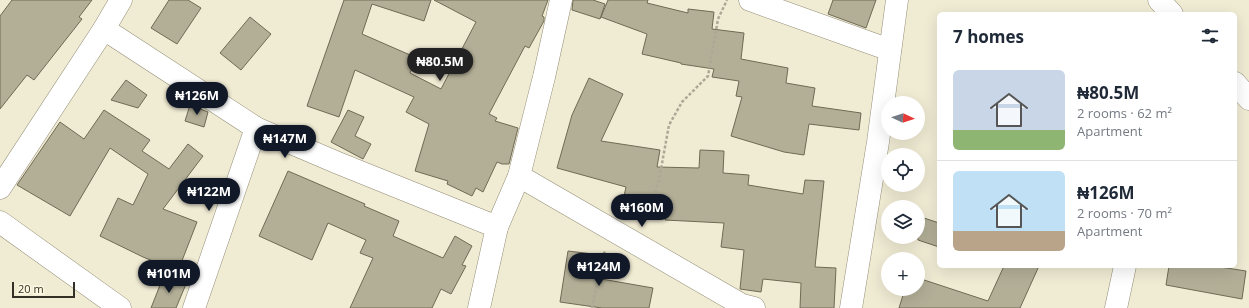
<!DOCTYPE html>
<html lang="en">
<head>
<meta charset="utf-8">
<style>
	:root { --surface:#fff; --page:#f2f2f3; --text:#1f2937; --muted:#747a83; --line:#e0e1e3; --accent:#111827 }
	body { margin:0; font-family:"Open Sans",sans-serif; background:var(--page); color:var(--text); height:100vh; display:flex; flex-direction:column; font-size:15px; white-space:nowrap }
	* { box-sizing:border-box; margin:0 }
	p { font-size:13px; color:var(--muted) }
	.icon { flex:none; width:22px; height:22px; fill:none; stroke:currentColor; stroke-width:2; stroke-linecap:round; stroke-linejoin:round }
	.map { position:relative; flex:1; overflow:hidden }
	.panel { position:absolute; left:937px; top:12px; width:300px; height:256px; display:flex; flex-direction:column; background:var(--surface); border-radius:6px; box-shadow:0 4px 16px #0002 }
	.panel>* { flex:none }
	.needle { width:26px; rotate:94deg }
	.controls { position:absolute; left:881px; top:96px; display:grid; gap:8px }
	.controls a { display:grid; place-items:center; width:44px; height:44px; border-radius:50%; background:var(--surface); box-shadow:0 4px 16px #0002; font-size:20px }
	.scale { position:absolute; left:12px; bottom:10px; width:63px; box-sizing:border-box; padding-left:4px; border:2px solid #323027; border-top:0; font-size:11px; line-height:14px; white-space:nowrap; color:#323027; -webkit-text-stroke:3px #fef8e0; paint-order:stroke }
	.price { position:absolute; translate:-50% -34px; padding:0 9px; border-radius:14px; background:var(--accent); color:#fff; font-size:13px; line-height:26px; filter:drop-shadow(0 1px 2px #0008) }
	.price::after { content:''; position:absolute; left:50%; top:24px; width:12px; height:9px; margin-left:-6px; background:inherit; clip-path:polygon(0 0,100% 0,50% 100%) }
	.price.active { background:#222; color:#fff }
	ul { padding:0; list-style:none }
	li { display:flex; align-items:center; gap:12px; height:100px; padding:0 16px }
	li+li { border-top:1px solid var(--line) }
	li span { display:grid; place-items:center; flex:none; width:112px; height:80px; border-radius:6px; color:#555 }
	li>.icon { margin-inline-start:auto }
	span .icon { width:48px; height:48px; fill:#fffc; stroke-width:1 }
	li b { font-size:17px }
	h2 { display:flex; justify-content:space-between; align-items:center; height:48px; padding:0 16px; font-size:17px }
	.map>svg:first-child { display:block }
	.building { fill:#b3af97; stroke:#6e6a54 }
	.lines { fill:none; stroke-linecap:round; stroke-linejoin:round }
	.street-casing { stroke:#938e78; stroke-width:23 }
	.path { stroke:#aca895; stroke-width:2.5; stroke-dasharray:3 2; stroke-linecap:butt }
	.street { stroke:#fff; stroke-width:22 }
</style>
</head>
<body>
<div class="map">
<svg width="1249" height="308" viewBox="0 0 1249 308">
	<rect width="100%" height="100%" fill="#f0ebd3"/>
	<g class="building">
		<path d="M12,0H92L79,17L82,19L34,80L27,75L0,109V16Z"/>
		<path d="M169,0H188L201,8L177,44L151,28Z"/>
		<path d="M344,0H431L424,21L372,4L362,34L417,58L410,73L441,89L476,22L434,0H548L542,16L544,17V21L529,48L525,46L489,114L497,118L495,121L518,128L509,164H502L497,162L483,192L476,188L472,196L447,184L448,181L415,171L429,124L406,112L414,97L355,70L339,117L307,106Z"/>
		<path d="M573,0H593L605,4L600,19L572,10Z"/>
		<path d="M608,0H648L647,3L688,13V9L714,12L712,29L744,33L741,59L788,68L786,83L815,88L812,106L861,113L859,130L809,124L804,155L784,152L731,136L742,97L736,96L739,81L712,77L714,69L681,64V63L642,54L647,34L601,17Z"/>
		<path d="M833,0H876L866,28L828,14Z"/>
		<path d="M250,17L271,34L241,70L220,53Z"/>
		<path d="M589,78L623,94L601,141L660,150L657,167L699,168L700,150L724,151L723,173L749,175L748,185L803,194L805,180L824,181L815,267L836,268L834,308H800L801,283L763,279L761,292L740,289L744,250L721,247L724,223L665,220V202L624,196L626,187L557,168L572,115Z"/>
		<path d="M126,80L147,95L138,108L111,100Z"/>
		<path d="M190,105L208,112L204,127L185,121Z"/>
		<path d="M104,110L150,140L142,151L169,169L188,144L203,156L163,209L197,222L178,271L143,257L100,236L118,198L133,205L148,174L110,148L70,216L17,185L60,122L84,139Z"/>
		<path d="M348,110L364,117L355,136L371,144L363,159L331,142Z"/>
		<path d="M288,171L365,204L364,206L399,221L393,236L443,258L455,236L472,246L462,265L466,266L451,294L441,289L432,308H350L373,258L360,253L366,240L328,223L312,260L259,236Z"/>
		<path d="M918,216L939,223V247L918,240Z"/>
		<path d="M568,251L593,254L590,277L653,288L649,308H602L560,302Z"/>
		<path d="M1004,266H1039L1020,308H899L905,289H918V278L988,301Z"/>
		<path d="M1169,266H1214L1246,271L1242,299L1166,285Z"/>
		<path d="M164,275L186,284L176,308H151Z"/>
	</g>
	<g class="lines">
		<g class="street-casing">
			<g id="street">
				<path d="M750,0L890,50"/>
				<path d="M1159,0L1172,14"/>
				<path d="M104,29L256,128L338,163L497,227"/>
				<path d="M1235,83L1249,99"/>
				<path d="M519,176L742,305L754,308"/>
				<path d="M0,188L104,29L121,0"/>
				<path d="M0,222L120,308"/>
				<path d="M194,308L256,128"/>
				<path d="M479,308L497,227L519,176L544,77L561,0"/>
				<path d="M851,308L878,142L897,0"/>
				<path d="M1116,308L1125,266"/>
			</g>
		</g>
		<g class="path">
			<path d="M640,222L648,217L659,180L669,125L682,102L708,76L718,19L727,0"/>
			<path d="M592,308L604,253L606,251"/>
		</g>
		<use href="#street" class="street"/>
	</g>
</svg>
<div class="controls">
<a><svg class="needle" viewBox="-14 -14 28 28"><path d="M0-13l5 13h-10z" fill="#e53935"/><path d="M0 13l5-13h-10z" fill="#747a83"/></svg></a>
<a><svg class="icon" aria-label="locate" viewBox="0 0 24 24"><circle cx="12" cy="12" r="6"/><path d="M12 2v4M12 18v4M2 12h4M18 12h4"/></svg></a>
<a><svg class="icon" aria-label="layers" viewBox="0 0 24 24"><path d="M12 4l9 5-9 5-9-5zM3 14l9 5 9-5"/></svg></a>
<a>+</a>
</div>
<div class="scale">20 m</div>
<b class="price active" style="left:440px;top:82px">₦80.5M</b>
<b class="price" style="left:197px;top:116px">₦126M</b>
<b class="price" style="left:285px;top:159px">₦147M</b>
<b class="price" style="left:209px;top:212px">₦122M</b>
<b class="price" style="left:642px;top:228px">₦160M</b>
<b class="price" style="left:599px;top:287px">₦124M</b>
<b class="price" style="left:169px;top:294px">₦101M</b>
<section class="panel">
<h2>7 homes<svg class="icon" aria-label="filters" viewBox="0 0 24 24"><path d="M4 7h16M4 17h16"/><circle cx="9" cy="7" r="2"/><circle cx="15" cy="17" r="2"/></svg></h2>
<ul>
<li><span style="background:linear-gradient(#c9d6e8 75%,#8fb573 0)"><svg class="icon" aria-label="home" viewBox="0 0 24 24"><path d="M3 11l9-7 9 7M6 9v11h12V9"/></svg></span><div><b>₦80.5M</b><p>2 rooms · 62 m²</p><p>Apartment</p></div></li>
<li><span style="background:linear-gradient(#bfe0f5 75%,#b9a48a 0)"><svg class="icon" aria-label="home" viewBox="0 0 24 24"><path d="M3 11l9-7 9 7M6 9v11h12V9"/></svg></span><div><b>₦126M</b><p>2 rooms · 70 m²</p><p>Apartment</p></div></li>
</ul>
</section>
</div>
</body>
</html>
